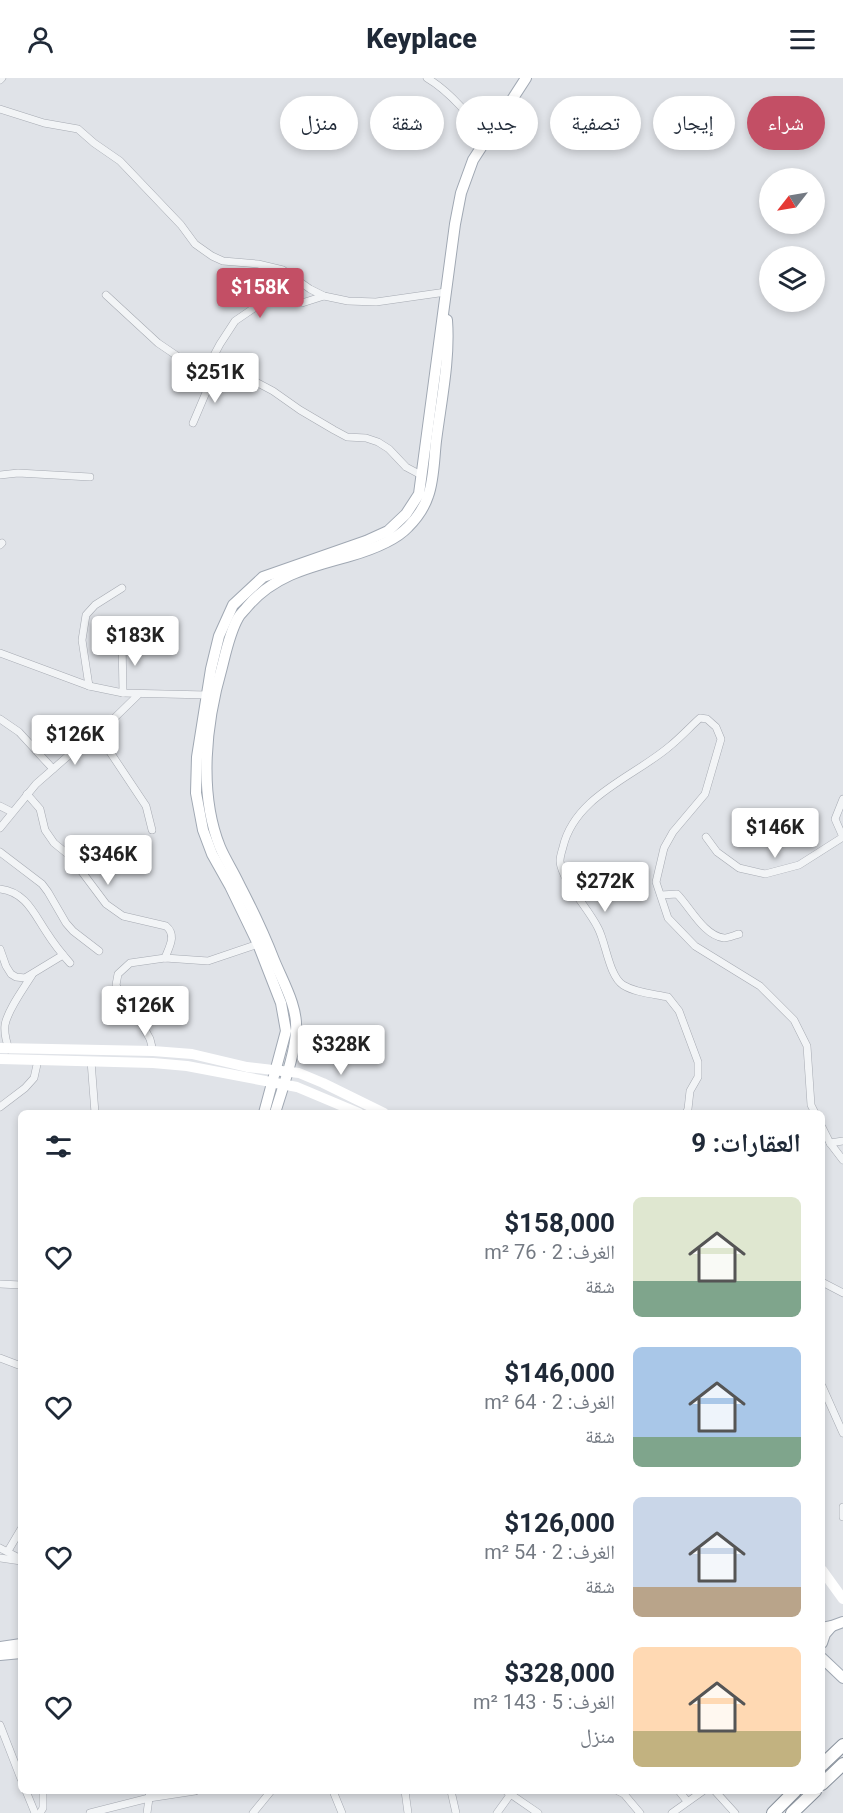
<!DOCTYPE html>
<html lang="ar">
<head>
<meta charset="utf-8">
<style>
	:root { --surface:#fff; --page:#f2f2f3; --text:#1f2937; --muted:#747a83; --accent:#c34f65 }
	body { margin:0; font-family:Roboto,"Noto Naskh Arabic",sans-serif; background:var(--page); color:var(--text); direction:rtl; height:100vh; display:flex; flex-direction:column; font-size:22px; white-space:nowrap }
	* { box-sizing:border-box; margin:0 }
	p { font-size:20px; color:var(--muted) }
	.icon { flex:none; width:33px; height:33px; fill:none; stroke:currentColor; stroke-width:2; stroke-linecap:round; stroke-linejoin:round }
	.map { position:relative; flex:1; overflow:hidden; direction:ltr }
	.details { position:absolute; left:18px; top:1032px; width:807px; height:684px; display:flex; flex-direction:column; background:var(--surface); border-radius:9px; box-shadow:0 3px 9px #0003; direction:rtl }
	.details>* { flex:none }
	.guide { position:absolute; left:18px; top:18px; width:807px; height:54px; direction:rtl; display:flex; gap:12px }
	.needle { width:39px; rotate:239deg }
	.fabs { position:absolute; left:759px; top:90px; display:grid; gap:12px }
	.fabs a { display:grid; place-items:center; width:66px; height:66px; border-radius:50%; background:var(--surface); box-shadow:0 3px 9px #0003; font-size:30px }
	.price { position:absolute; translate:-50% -51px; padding:0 14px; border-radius:6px; background:#fff; color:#222; font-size:20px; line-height:39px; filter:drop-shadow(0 2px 3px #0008) }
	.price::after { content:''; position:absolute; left:50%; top:36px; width:18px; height:14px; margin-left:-9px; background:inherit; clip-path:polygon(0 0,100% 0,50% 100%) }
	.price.current { background:var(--accent); color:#fff }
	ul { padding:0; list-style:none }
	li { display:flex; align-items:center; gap:18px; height:150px; padding:0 24px }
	li span { display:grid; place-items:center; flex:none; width:168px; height:120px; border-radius:9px; color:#555 }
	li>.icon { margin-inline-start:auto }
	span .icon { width:72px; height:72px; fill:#fffc; stroke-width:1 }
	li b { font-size:26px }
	h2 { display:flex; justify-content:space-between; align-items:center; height:72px; padding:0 24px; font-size:26px }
	.tag { padding:0 21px; border-radius:27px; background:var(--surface); box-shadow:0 3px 9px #0003; font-size:21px; line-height:54px }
	.tag.current { background:var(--accent); color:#fff }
	header { display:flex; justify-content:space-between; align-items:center; height:78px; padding:0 24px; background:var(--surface); font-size:27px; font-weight:800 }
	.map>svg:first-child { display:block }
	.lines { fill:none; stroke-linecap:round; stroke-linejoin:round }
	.street-casing { stroke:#a6aab2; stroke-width:8 }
	.primary-casing { stroke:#a0a8b3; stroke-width:12 }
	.highway-casing { stroke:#89929d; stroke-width:14 }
	.street { stroke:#f2f4f6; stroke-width:7 }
	.secondary { stroke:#fff; stroke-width:10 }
	.primary { stroke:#fff; stroke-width:10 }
	.highway { stroke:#fff; stroke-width:12 }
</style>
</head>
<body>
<header><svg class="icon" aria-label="menu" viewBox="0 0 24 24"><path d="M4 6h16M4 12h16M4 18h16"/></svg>Keyplace<svg class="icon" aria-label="person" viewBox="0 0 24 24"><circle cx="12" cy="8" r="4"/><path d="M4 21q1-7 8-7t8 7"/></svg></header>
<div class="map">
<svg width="843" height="1735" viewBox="0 0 843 1735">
	<rect width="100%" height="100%" fill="#e0e3e8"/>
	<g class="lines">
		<g class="street-casing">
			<g id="street">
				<path d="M427,0C449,13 473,40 486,62"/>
				<path d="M0,2L2,0"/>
				<path d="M0,31L44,45L78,51L94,65L120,83L181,147L195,166L212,178L223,183L258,186L283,192L310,211L324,218L348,223L376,224L446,214"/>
				<path d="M106,217L158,265L183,282L213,298L256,304L273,313L300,332L334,352L347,359L366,360L378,364L389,371L406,389L421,397"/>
				<path d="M193,345L213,298L212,281L220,266L235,243L254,230L269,223L287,221L302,225L324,218"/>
				<path d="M0,397L18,395L90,399"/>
				<path d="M0,467L2,465"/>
				<path d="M122,563L123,615"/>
				<path d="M0,575L89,608L123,615L207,617"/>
				<path d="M89,608L82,562L86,537L95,527L122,510"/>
				<path d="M0,641L19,654L53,691"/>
				<path d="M98,656L146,728L152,752"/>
				<path d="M27,716L40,731L45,752L54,765L70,778L106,826L123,838L166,848C177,857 169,869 165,880"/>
				<path d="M0,728L12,734"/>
				<path d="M0,750L36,706L68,678L98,656L138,617"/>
				<path d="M706,759L717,774L739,790L765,796L799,787L843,759"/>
				<path d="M843,759L835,741L843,721"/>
				<path d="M0,774L42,806L48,814L66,845L73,853L99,873"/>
				<path d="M0,811C26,814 34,836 47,855C54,866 62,876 70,885"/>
				<path d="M661,817L677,816C690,829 704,858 724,860C728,860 735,857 739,856"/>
				<path d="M0,871L6,888L11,896L16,899L25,900L63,877"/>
				<path d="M9,971C6,963 4,956 5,947C7,933 24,910 32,897"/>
				<path d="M153,973L150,961L139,941L122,919L116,907L118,896L130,885L165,880L208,883L258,866"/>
				<path d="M91,983L95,1035"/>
				<path d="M0,1029L25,1010L34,1000L38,982"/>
				<path d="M686,1035L688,1031L690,1013L698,999V984L679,933L668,919C654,916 636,915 623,907C609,898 606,865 598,850C589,831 561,802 560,783C560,778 562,773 563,769C575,718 634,699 670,668C681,659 690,649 700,640L707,641L716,649L721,661L705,716L673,754L664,770L656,804L668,840L695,868L760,908L794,942L807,968L811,1027L815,1035"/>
				<path d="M822,1049L830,1065L843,1082"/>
				<path d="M830,1065L843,1063"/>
				<path d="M822,1204L843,1215"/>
				<path d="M0,1206L21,1207"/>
				<path d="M0,1280L21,1288"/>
				<path d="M822,1308L843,1355"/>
				<path d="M843,1429V1439"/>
				<path d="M0,1470L21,1481"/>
				<path d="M8,1473L21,1451"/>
				<path d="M0,1480L21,1483"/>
				<path d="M0,1647L21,1701"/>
				<path d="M26,1713L35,1735"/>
				<path d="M333,1713L342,1735"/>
				<path d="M405,1713L408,1735"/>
				<path d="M451,1713L456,1735"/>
				<path d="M506,1713L538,1735"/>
				<path d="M618,1713L624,1716L640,1735"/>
				<path d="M679,1713L687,1723"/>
				<path d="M715,1713L735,1735"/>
				<path d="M40,1735L43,1730V1713"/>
				<path d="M90,1735L149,1720L195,1713"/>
				<path d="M147,1735L150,1713"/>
				<path d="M253,1735L271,1713"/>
				<path d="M497,1735L510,1717"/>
				<path d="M672,1735L703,1713"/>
			</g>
		</g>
		<g class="primary-casing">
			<g id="primary">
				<path d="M264,1035L286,953L281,925L258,866L230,808L212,776L203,752L196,715L197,679L211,591L219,558L233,527L263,499L366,463L388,453L406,436L419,416L455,146L461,115L473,82L526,0"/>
				<path d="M275,1035C282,1011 295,977 296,953C298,929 283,904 274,882C264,856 252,831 239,806C233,793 225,781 220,769C198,714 206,644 222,589C226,573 230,554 238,540C240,536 244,533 247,529C274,497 310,489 350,478C367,473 395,463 408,449C416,441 424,430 428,418C434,402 434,380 436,363C441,323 450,282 447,242"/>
				<path d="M822,1550L832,1548L843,1544"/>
				<path d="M822,1565L825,1556L832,1548"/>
				<path d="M0,1569L21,1566"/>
				<path d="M0,1577L21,1575"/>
				<path d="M822,1580L843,1600"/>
			</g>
		</g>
		<g class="highway-casing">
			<g id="highway">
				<path d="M822,1687L843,1667"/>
				<path d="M822,1706L843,1686"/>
				<path d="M773,1735L795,1713"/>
				<path d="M792,1735L815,1713"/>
			</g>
		</g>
		<use href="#street" class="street"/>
		<g class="secondary">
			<path d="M0,970L153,973L192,976L247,989L299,995L323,1005L384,1035"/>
			<path d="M0,981L153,985L187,988L297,1009L359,1035"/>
			<path d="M822,1492L843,1521"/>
		</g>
		<use href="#primary" class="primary"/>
		<use href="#highway" class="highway"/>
	</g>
</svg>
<div class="fabs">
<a><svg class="needle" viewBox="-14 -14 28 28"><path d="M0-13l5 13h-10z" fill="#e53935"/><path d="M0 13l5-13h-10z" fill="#747a83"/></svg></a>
<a><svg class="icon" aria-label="layers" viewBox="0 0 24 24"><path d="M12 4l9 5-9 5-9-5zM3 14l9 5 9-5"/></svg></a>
</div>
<b class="price current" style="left:260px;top:241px">$158K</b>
<b class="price" style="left:215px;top:326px">$251K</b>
<b class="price" style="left:135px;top:589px">$183K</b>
<b class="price" style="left:75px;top:688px">$126K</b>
<b class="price" style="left:775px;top:781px">$146K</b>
<b class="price" style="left:108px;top:808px">$346K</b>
<b class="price" style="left:605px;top:835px">$272K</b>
<b class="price" style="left:145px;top:959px">$126K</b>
<b class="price" style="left:341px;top:998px">$328K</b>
<div class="guide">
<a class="tag current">شراء</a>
<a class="tag">إيجار</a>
<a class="tag">تصفية</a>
<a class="tag">جديد</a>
<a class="tag">شقة</a>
<a class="tag">منزل</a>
</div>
<section class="details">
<h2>العقارات: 9<svg class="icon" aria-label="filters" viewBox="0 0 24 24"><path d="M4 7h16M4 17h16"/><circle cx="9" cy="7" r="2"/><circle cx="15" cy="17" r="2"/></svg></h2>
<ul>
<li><span style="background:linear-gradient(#dfe7d0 70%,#7fa58c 0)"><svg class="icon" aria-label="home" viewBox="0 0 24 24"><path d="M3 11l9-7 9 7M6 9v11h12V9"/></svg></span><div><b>$158,000</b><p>الغرف: 2 · 76 m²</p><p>شقة</p></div><svg class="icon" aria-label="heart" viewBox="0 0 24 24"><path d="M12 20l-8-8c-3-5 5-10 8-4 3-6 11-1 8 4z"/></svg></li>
<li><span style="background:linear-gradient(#a9c7e8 75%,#7fa58c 0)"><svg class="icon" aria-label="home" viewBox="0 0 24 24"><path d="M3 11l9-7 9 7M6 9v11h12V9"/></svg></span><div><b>$146,000</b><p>الغرف: 2 · 64 m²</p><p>شقة</p></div><svg class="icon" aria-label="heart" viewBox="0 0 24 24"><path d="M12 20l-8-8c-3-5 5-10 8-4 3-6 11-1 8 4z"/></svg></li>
<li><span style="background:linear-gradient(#c9d6e8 75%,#b9a48a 0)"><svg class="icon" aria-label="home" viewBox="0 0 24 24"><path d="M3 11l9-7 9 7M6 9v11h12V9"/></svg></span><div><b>$126,000</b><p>الغرف: 2 · 54 m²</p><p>شقة</p></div><svg class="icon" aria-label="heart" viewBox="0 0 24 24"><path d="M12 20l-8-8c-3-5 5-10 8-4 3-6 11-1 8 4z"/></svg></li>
<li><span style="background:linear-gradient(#ffd9b3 70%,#c2b280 0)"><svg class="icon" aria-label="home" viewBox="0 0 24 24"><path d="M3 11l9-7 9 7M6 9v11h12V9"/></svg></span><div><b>$328,000</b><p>الغرف: 5 · 143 m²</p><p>منزل</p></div><svg class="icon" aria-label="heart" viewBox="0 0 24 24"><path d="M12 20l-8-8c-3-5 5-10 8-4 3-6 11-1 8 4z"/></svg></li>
</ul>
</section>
</div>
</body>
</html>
